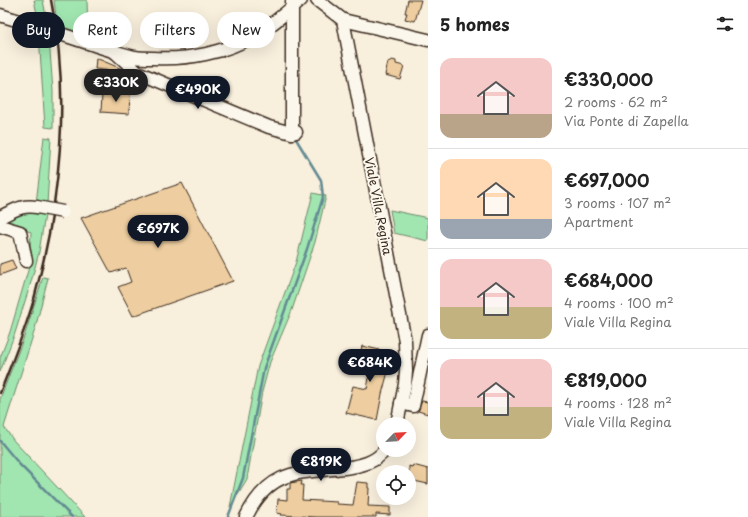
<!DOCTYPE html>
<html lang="en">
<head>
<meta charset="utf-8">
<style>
	:root { --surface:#fff; --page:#f2f2f2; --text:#222; --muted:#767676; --line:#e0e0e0; --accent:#111827 }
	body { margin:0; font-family:"Playpen Sans",sans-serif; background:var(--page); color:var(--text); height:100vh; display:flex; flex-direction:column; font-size:15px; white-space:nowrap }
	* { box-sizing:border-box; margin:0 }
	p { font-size:13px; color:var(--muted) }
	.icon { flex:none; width:22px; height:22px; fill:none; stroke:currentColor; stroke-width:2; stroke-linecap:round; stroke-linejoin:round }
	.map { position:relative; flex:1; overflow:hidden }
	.sheet { display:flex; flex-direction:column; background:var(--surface); width:320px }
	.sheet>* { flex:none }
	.top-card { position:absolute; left:12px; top:12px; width:356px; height:36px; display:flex; gap:8px }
	.needle { width:26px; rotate:65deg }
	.tools { position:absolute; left:376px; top:417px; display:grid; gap:8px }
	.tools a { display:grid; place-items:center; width:40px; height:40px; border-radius:50%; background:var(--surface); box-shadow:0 4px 16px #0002; font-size:20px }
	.price { position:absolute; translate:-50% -34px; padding:0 9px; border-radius:14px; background:var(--accent); color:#fff; font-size:13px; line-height:26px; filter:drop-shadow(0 1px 2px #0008) }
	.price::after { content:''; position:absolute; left:50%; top:24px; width:12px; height:9px; margin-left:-6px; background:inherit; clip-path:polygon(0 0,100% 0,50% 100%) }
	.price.selected { background:#222; color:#fff }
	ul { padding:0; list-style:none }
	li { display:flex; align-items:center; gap:12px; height:100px; padding:0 12px }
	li+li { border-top:1px solid var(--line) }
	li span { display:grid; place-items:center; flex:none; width:112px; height:80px; border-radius:12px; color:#555 }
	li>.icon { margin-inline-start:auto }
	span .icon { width:48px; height:48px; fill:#fffc; stroke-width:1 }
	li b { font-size:17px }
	h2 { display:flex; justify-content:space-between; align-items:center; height:48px; padding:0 12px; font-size:17px }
	.pill { padding:0 14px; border-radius:18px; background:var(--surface); box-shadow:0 4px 16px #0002; font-size:14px; line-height:36px }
	.pill.selected { background:var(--accent); color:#fff }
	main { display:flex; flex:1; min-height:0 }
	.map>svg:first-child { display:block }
	.green { fill:#a1e6b1; stroke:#6e8868 }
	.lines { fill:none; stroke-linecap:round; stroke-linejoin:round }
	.stream { stroke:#638a91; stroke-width:2.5 }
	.building { fill:#eecea0; stroke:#3b2a1e }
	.minor-casing { stroke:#3b2a1e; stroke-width:15 }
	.minor { stroke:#fbf7ec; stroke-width:12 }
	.rail { stroke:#3b2a1e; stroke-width:2.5 }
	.minor-bridge-casing { stroke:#3b2a1e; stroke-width:15; stroke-linecap:butt }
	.minor-bridge { stroke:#fbf7ec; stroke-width:12 }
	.labels { text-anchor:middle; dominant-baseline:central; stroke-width:4; stroke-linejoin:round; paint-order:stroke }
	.street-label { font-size:12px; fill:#3b2a1e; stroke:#fbf7ec }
</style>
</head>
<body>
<main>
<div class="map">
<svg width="428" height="517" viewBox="0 0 428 517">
	<rect width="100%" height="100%" fill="#f8efdd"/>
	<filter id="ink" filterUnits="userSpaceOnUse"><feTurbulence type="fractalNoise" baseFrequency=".025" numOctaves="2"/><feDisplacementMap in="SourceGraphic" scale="8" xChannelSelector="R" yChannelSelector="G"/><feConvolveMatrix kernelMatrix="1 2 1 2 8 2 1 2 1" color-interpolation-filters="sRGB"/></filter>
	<g filter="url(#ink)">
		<g class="green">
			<path d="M34,0H43L47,22L38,19Z"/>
			<path d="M54,0H87L88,36L57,25Z"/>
			<path d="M39,35L49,38L53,91V128L45,127Z"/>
			<path d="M44,137L51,138L47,204L36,203Z"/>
			<path d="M313,193L326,196L315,242L292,310L270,362L262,392L247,479L230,507L258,366L296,262Z"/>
			<path d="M390,210L428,218V241L394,233Z"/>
			<path d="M26,212L45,215L39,252L31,282L15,333L0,372V358L10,332L29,267L31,232L0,222Z"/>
			<path d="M43,277L48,278L35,329L4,427L14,441L85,517H0V399L24,337Z"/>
		</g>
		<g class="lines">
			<g class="stream">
				<path d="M0,441L20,465L72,517"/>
				<path d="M228,517L243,478L264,368L307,249L323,197L321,180L296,139"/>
			</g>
		</g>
		<g class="building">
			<path d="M408,0H421L415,21L405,19L407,13H405Z"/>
			<path d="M96,58L122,69L126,73L124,72L123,80L112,78V71L95,69Z"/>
			<path d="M392,60L396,61V64L404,66L400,79L385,75L388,62Z"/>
			<path d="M115,92L130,93L129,114L101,112L102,94H115Z"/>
			<path d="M182,183L233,281L133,316L118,287L131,282L126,268L111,273L81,218Z"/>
			<path d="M12,260L16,269L0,275V264Z"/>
			<path d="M362,346L393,353L382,394L377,420L346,413L353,386L367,389L370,372L357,370Z"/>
			<path d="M422,401L428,402V414L418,411Z"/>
			<path d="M413,465L428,469V484L414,481V479L409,478V466L412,467Z"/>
			<path d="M302,481L301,485H303L302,500L337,502V504L353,505L357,482L368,483V488H369L368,506L390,507V515L376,514V517H316L281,515L282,514L277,513L278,499L287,500V489H290V483Z"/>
		</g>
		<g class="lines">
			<g class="minor-casing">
				<g id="minor">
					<path d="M317,0L343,20L405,341L406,371L405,384L397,424"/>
					<path d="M0,15L42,28"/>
					<path d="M343,20L428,40"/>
					<path d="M79,40C98,46 116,53 135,57C141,58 147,58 153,58C188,60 225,53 255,35C272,26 286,12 301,0"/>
					<path d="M116,53L137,72L269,127L292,133L296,132"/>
					<path d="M292,133V1"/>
					<path d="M0,217C15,210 20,205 37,207"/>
					<path d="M0,226L20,232L26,261"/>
					<path d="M401,403L413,406L428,335"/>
					<path d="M246,517C270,469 297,473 344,468C360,466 375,463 385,450"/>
				</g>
			</g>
			<use href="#minor" class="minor"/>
			<path class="rail" d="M0,393C12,362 25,331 34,299C60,204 71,97 51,0"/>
			<g class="minor-bridge-casing">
				<g id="minor-bridge">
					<path d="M42,28L79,40"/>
					<path d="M37,207L63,212"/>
				</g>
			</g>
			<use href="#minor-bridge" class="minor-bridge"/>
		</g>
	</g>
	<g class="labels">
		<g class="street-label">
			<text transform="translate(379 206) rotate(79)">Viale Villa Regina</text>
		</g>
	</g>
</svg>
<div class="tools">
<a><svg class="needle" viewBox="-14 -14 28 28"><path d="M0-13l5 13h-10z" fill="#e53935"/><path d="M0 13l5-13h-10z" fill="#767676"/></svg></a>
<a><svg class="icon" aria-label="locate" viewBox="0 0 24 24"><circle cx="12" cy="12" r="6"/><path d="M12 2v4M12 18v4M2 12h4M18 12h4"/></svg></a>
</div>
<b class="price selected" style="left:116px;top:103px">€330K</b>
<b class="price" style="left:198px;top:110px">€490K</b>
<b class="price" style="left:158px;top:249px">€697K</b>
<b class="price" style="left:370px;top:383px">€684K</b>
<b class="price" style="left:321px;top:482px">€819K</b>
<div class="top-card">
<a class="pill selected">Buy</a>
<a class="pill">Rent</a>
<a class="pill">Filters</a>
<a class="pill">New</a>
</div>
</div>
<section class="sheet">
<h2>5 homes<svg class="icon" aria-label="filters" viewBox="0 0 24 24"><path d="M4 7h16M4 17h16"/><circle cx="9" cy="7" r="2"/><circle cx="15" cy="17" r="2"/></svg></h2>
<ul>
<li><span style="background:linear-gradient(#f6c9c9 70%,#b9a48a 0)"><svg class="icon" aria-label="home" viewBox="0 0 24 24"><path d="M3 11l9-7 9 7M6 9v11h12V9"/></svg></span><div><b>€330,000</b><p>2 rooms · 62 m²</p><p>Via Ponte di Zapella</p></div></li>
<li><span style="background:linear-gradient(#ffd9b3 75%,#9aa5b1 0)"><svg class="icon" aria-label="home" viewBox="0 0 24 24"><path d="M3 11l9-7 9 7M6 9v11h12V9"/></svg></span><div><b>€697,000</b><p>3 rooms · 107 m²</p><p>Apartment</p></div></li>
<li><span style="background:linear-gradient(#f6c9c9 60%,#c2b280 0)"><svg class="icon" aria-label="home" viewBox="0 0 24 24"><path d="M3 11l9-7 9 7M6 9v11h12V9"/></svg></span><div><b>€684,000</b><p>4 rooms · 100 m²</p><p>Viale Villa Regina</p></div></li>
<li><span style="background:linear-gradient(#f6c9c9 60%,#c2b280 0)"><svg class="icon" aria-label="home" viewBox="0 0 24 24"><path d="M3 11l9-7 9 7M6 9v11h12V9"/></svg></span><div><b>€819,000</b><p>4 rooms · 128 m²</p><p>Viale Villa Regina</p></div></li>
</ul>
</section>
</main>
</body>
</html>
